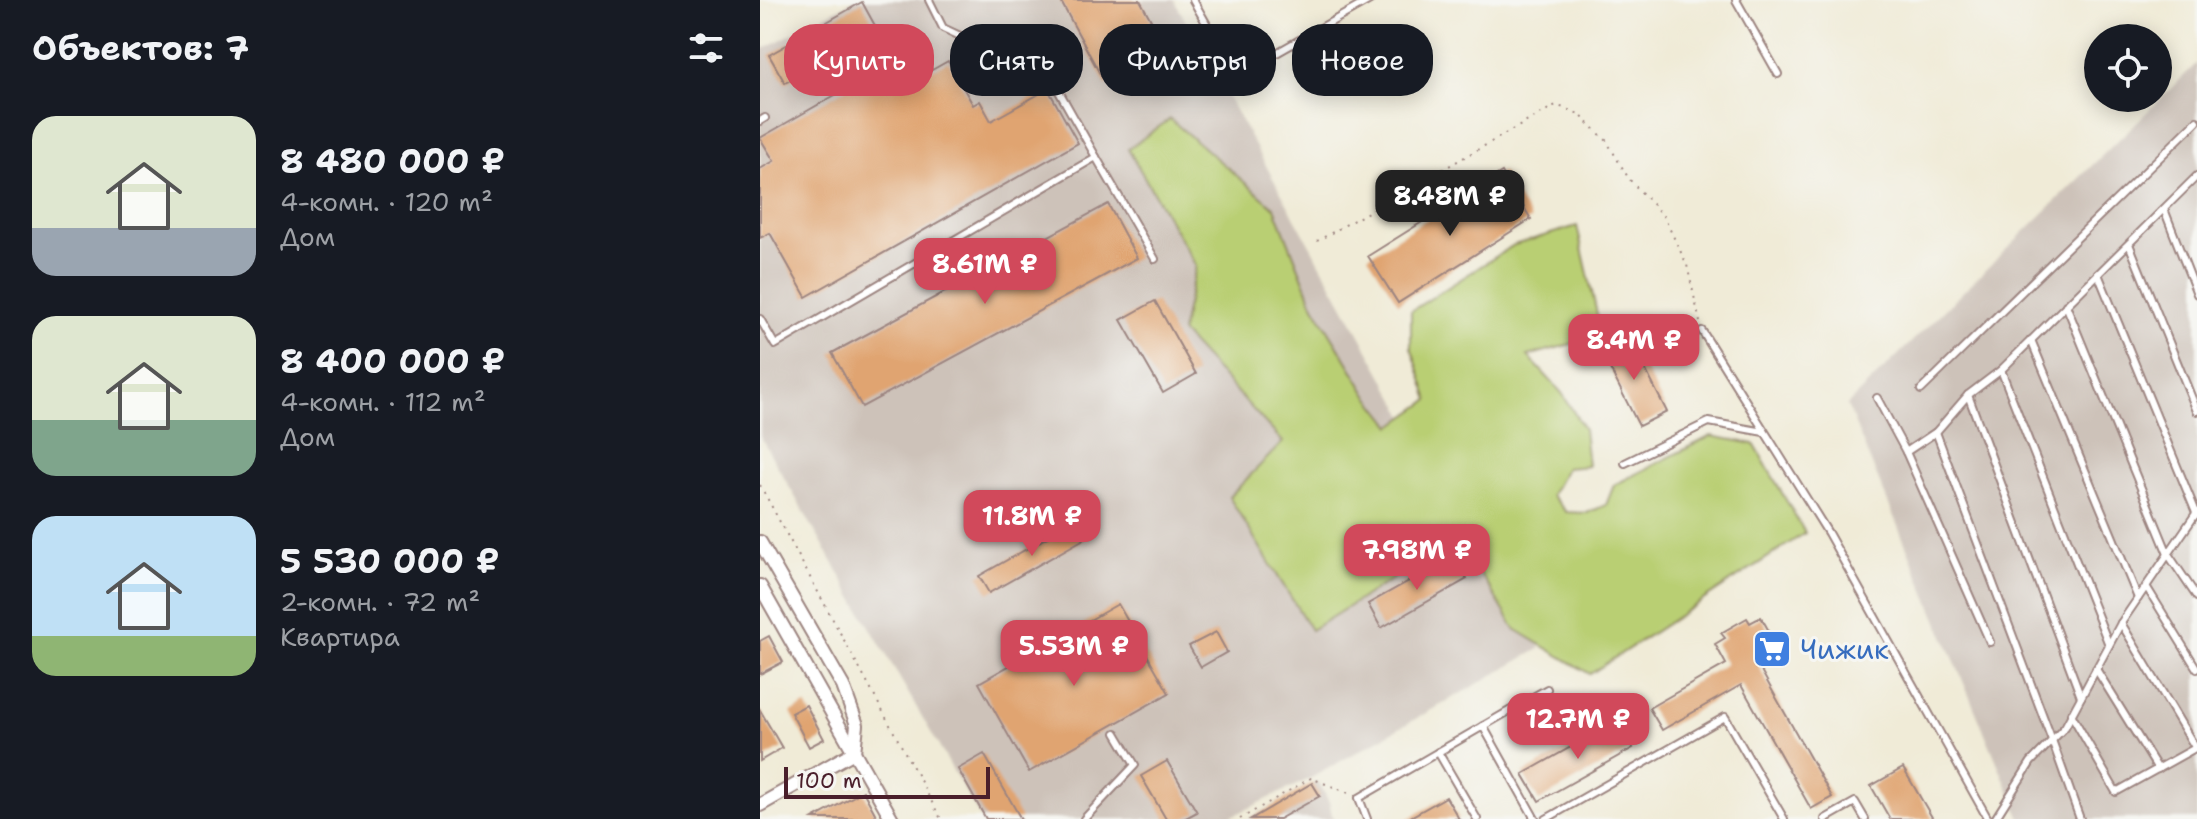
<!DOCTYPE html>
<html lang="ru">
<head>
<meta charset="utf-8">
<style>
	:root { --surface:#171b24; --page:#20242c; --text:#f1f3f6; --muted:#9ea1a6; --accent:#d1495b }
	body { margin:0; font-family:"Shantell Sans",sans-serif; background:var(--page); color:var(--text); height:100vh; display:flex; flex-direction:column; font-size:30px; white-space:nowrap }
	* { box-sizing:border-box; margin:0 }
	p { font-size:26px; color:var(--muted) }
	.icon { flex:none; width:44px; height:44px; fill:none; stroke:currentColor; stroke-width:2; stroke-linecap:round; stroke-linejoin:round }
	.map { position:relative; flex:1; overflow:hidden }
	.drawer { display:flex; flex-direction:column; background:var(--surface); width:760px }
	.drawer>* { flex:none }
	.guide { position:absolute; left:24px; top:24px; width:760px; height:72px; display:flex; gap:16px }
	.tools { position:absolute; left:1324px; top:24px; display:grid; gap:16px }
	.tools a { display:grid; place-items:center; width:88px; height:88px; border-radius:50%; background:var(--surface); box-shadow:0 4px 20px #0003; font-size:40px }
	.scale { position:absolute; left:24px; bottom:20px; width:206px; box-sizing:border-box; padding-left:8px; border:4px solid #4a1f2b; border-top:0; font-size:22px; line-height:28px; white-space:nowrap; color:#4a1f2b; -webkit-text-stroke:6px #f6f6f2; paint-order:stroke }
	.price { position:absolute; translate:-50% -68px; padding:0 18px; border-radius:16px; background:var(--accent); color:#fff; font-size:26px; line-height:52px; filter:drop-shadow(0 2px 4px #0008) }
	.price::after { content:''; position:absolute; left:50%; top:48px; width:24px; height:18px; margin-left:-12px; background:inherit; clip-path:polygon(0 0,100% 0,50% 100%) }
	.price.current { background:#222; color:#fff }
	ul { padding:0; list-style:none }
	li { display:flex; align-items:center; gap:24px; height:200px; padding:0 32px }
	li span { display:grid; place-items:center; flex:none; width:224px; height:160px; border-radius:24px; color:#555 }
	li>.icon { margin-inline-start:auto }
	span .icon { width:96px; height:96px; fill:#fffc; stroke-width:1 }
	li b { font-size:34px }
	h2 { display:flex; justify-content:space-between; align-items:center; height:96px; padding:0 32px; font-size:34px }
	.tag { padding:0 28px; border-radius:32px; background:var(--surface); box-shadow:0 4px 20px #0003; font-size:28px; line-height:72px }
	.tag.current { background:var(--accent); color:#fff }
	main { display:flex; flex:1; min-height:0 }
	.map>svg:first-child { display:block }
	.industrial { fill:#cdc2b9 }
	.green { fill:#b9cf73; stroke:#82774f; stroke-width:2 }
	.building { fill:#e0a471 }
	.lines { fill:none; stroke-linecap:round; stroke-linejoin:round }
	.lane-casing { stroke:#9d8581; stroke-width:10 }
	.street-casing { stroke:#9d8581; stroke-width:16 }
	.path { stroke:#9d8581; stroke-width:2; stroke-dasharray:2 6; stroke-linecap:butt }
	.lane { stroke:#fff; stroke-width:6 }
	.street { stroke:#fff; stroke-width:12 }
	.labels { text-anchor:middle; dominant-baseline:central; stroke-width:6; stroke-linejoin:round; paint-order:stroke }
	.shop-label { font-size:28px; fill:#366cbe; stroke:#f6f6f2; text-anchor:start }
</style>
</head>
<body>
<main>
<section class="drawer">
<h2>Объектов: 7<svg class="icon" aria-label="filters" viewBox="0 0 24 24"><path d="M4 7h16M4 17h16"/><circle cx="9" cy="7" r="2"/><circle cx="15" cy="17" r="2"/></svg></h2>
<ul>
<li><span style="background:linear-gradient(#dfe7d0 70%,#9aa5b1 0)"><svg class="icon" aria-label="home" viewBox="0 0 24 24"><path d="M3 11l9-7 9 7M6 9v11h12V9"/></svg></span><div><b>8 480 000 ₽</b><p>4-комн. · 120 m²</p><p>Дом</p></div></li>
<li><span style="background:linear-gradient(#dfe7d0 65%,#7fa58c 0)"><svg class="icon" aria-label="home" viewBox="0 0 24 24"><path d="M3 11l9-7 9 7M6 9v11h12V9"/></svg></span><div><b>8 400 000 ₽</b><p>4-комн. · 112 m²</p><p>Дом</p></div></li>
<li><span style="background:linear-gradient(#bfe0f5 75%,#8fb573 0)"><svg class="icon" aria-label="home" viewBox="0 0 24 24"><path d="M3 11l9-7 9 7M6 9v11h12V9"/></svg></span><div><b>5 530 000 ₽</b><p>2-комн. · 72 m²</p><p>Квартира</p></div></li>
</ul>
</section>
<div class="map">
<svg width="1437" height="819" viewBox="0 0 1437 819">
	<rect width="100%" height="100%" fill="#f6f6f2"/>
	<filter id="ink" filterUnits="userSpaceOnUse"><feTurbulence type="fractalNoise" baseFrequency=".0125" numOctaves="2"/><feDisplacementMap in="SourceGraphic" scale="16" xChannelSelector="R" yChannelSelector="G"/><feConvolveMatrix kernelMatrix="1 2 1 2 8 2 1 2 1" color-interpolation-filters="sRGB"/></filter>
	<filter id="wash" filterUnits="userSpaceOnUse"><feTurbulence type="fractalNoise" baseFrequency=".006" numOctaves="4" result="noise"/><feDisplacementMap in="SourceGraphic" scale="32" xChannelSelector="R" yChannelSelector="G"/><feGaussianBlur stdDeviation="1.8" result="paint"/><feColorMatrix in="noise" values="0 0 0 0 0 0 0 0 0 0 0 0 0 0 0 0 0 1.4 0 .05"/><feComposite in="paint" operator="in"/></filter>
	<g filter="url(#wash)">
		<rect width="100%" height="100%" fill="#f0ebd7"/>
		<g class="industrial">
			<path d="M94,0H414L717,546L781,648L551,778L466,819H221L0,436V51Z"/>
			<path d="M1437,63V819H1261L1087,405Z"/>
			<path d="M558,781L569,802L573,819H488Z"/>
		</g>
		<path class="green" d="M410,119L515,208L554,306L607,394L632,426L669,400L651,347V311L754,245L817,226L840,327L822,341L768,356L802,393L824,429L828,466L806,468L791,495L806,512L827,513L846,505L854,485L951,436L994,444L1045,533L830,674L755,629L726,582L695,540L551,630L469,497L523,442L421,332L436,266L368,149Z"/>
		<g id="blocks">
			<g class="building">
				<path d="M300,0H380L408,51L346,85Z"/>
				<path d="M102,2L118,31L25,83L9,55Z"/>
				<path d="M159,47L172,70L188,61L213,105L220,101L231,121L288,89L318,143L46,297L10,233L0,238V169L14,161L0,138Z"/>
				<path d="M742,172L771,219L638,303L608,256Z"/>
				<path d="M348,204L377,258L102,407L72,353Z"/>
				<path d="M395,301L436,374L403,393L361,320Z"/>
				<path d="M869,337L907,412L879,426L841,351Z"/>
				<path d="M314,522L324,539L229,593L219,576Z"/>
				<path d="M694,556L707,579L621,628L608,604Z"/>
				<path d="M358,604L409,693L269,772L219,683Z"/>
				<path d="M1001,617L1022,654L999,667L1072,797L1051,809L981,685L902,730L889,708L966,664L955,644L965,638L961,633L987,618L990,623Z"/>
				<path d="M456,632L467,652L441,667L429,646Z"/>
				<path d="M9,636L23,662L0,674V641Z"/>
				<path d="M46,705L64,739L49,747L31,713Z"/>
				<path d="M0,710L22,748L0,761Z"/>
				<path d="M857,721L873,748L779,801L763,774Z"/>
				<path d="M224,754L261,819H226L198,769Z"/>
				<path d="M407,761L437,812L424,819H406L381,776Z"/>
				<path d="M1143,768L1173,819H1130L1111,786Z"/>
				<path d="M552,783L560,796L519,819H491Z"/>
				<path d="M103,791L118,819H53Z"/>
				<path d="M686,797L699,819H647Z"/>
			</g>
		</g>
	</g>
	<g filter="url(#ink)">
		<use href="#blocks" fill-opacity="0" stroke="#9d8581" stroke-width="2"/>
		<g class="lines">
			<g class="lane-casing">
				<g id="lane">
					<path d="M169,0L183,28L292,79L336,157"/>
					<path d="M433,0L476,76L610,0"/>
					<path d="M976,0L1018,74"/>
					<path d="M0,121L5,118"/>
					<path d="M1404,209L1437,294"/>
					<path d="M1369,244L1437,411"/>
					<path d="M1338,274L1437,515"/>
					<path d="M1306,305L1408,554L1437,597"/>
					<path d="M0,319L15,345L336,157L395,259"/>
					<path d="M942,331L1068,533L1228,819"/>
					<path d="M1271,340L1378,598"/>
					<path d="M1241,370L1349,645"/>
					<path d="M1161,390L1437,121"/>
					<path d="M1208,395L1321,697"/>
					<path d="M1117,398L1146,452L1230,642"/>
					<path d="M1176,432L1292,740L1320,819"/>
					<path d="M1146,452L1176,432L1208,395L1241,370L1437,176"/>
					<path d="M865,463L949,422L1004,432"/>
					<path d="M1386,586L1437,669"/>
					<path d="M1361,623L1435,747"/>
					<path d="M1336,669L1398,769"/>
					<path d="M1311,714L1356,792L1437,747"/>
					<path d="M723,726L775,819"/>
					<path d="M678,752L717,819"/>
					<path d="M324,819L375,765L356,733"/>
					<path d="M607,819L599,798L787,689"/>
					<path d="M786,819L965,717L1024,819"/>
					<path d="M1065,819L1095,802L1105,819"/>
					<path d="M1235,819L1271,762L1305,727L1361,623L1437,512"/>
				</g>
			</g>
			<g class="street-casing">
				<g id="street">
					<path d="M0,542L83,686L97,725L94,752"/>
					<path d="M0,586L132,819"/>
					<path d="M0,805L94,752"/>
				</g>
			</g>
			<g class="path">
				<path d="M557,241L796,105L819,114L846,140L869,179L904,217L927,265L940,322"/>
				<path d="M0,485L181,819"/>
				<path d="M480,819L551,778L591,794"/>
			</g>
			<use href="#lane" class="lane"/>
			<use href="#street" class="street"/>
		</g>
	</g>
	<defs>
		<g id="supermarket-square" transform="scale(2)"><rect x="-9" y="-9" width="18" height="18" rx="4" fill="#3f7fe0" stroke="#f6f6f2"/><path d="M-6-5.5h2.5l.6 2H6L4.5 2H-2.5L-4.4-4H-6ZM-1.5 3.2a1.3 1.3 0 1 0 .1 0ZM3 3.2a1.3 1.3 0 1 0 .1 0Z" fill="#fff"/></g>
	</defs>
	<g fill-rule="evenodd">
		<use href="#supermarket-square" x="1012" y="649"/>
	</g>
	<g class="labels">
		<g class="shop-label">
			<text x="1040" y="649">Чижик</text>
		</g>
	</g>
</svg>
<div class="tools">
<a><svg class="icon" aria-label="locate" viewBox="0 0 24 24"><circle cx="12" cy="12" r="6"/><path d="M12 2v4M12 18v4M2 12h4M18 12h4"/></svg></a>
</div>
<div class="scale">100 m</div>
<b class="price current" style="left:690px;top:238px">8.48M ₽</b>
<b class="price" style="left:225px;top:306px">8.61M ₽</b>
<b class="price" style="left:874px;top:382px">8.4M ₽</b>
<b class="price" style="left:272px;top:558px">11.8M ₽</b>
<b class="price" style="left:657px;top:592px">7.98M ₽</b>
<b class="price" style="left:314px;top:688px">5.53M ₽</b>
<b class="price" style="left:818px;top:761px">12.7M ₽</b>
<div class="guide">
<a class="tag current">Купить</a>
<a class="tag">Снять</a>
<a class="tag">Фильтры</a>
<a class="tag">Новое</a>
</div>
</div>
</main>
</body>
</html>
